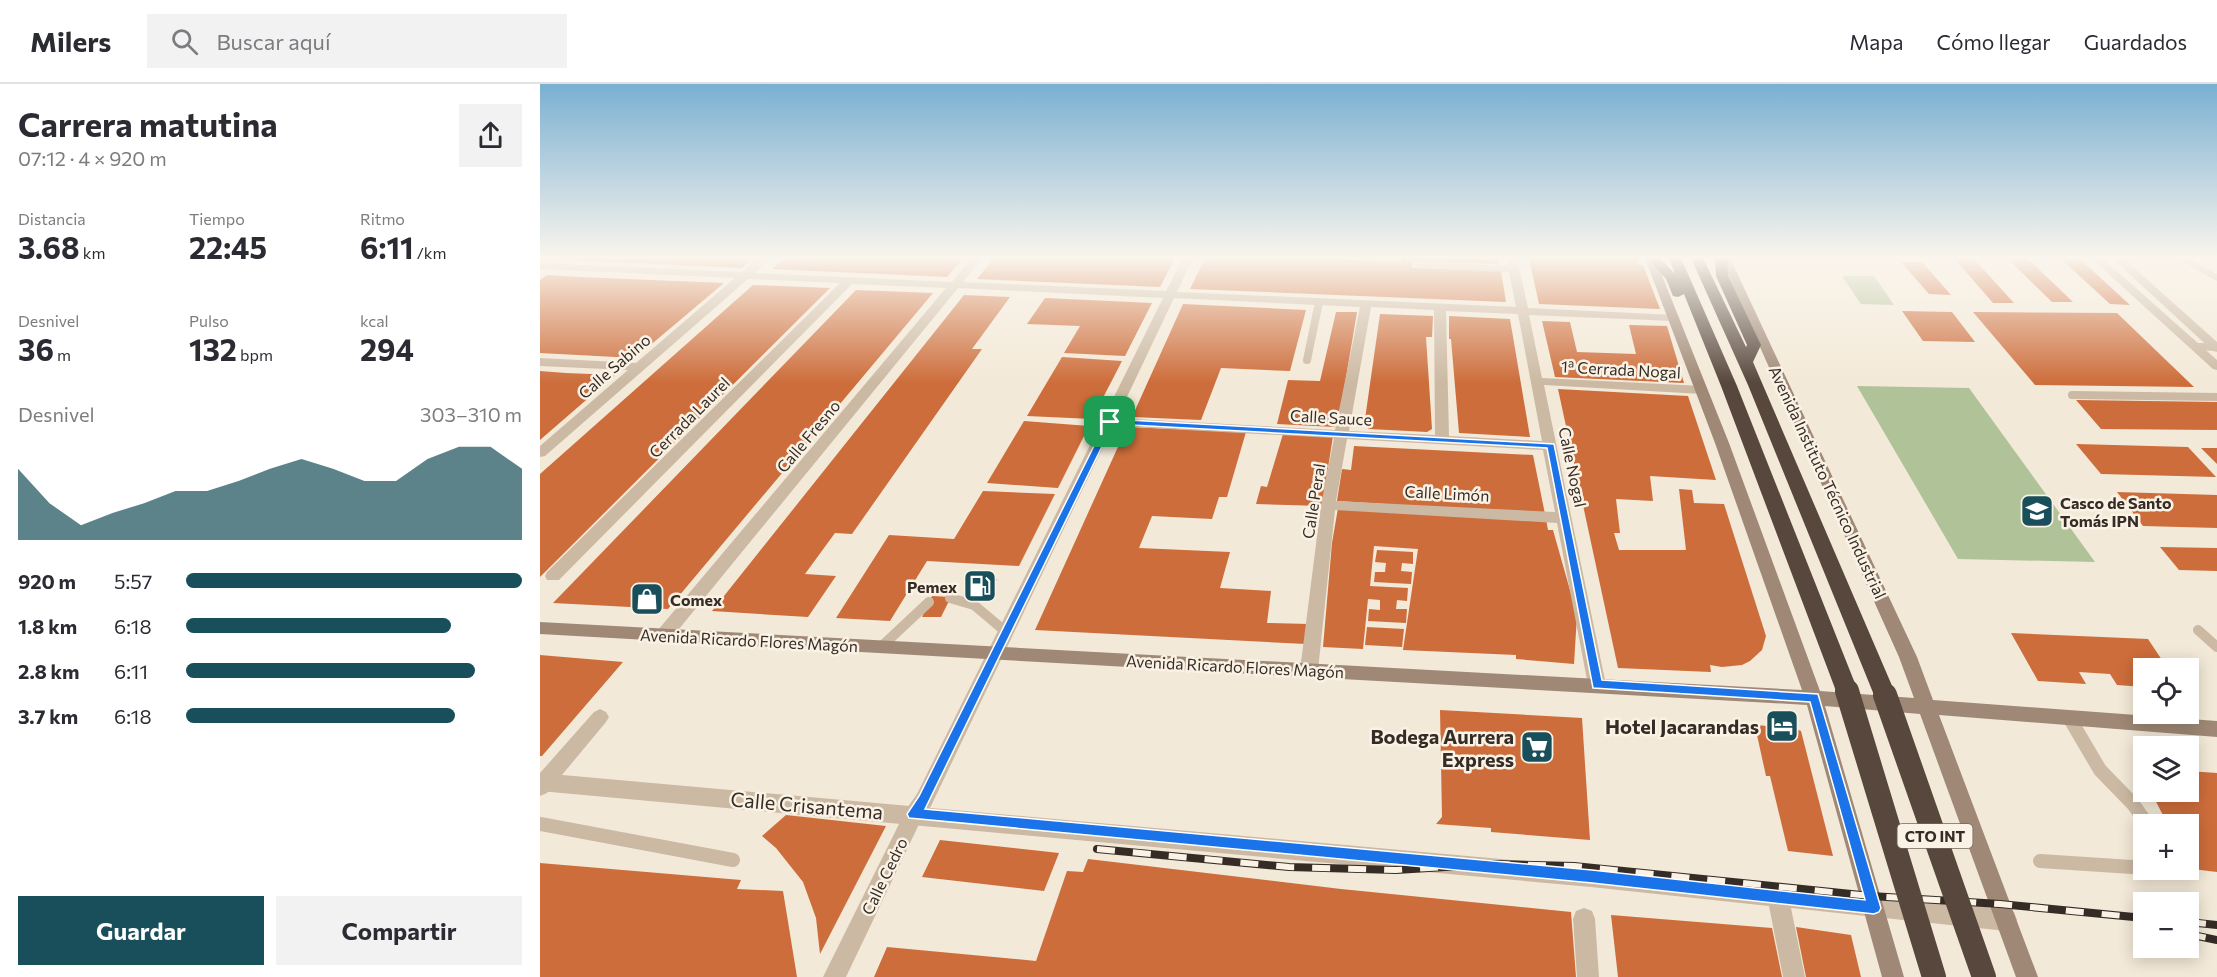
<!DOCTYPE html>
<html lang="es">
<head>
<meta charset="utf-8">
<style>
  body { margin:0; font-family:Commissioner,sans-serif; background:#f2f2f3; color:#2b2b33; height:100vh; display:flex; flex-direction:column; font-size:22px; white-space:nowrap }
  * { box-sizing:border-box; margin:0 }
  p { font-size:20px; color:#7c7c81 }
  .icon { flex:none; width:33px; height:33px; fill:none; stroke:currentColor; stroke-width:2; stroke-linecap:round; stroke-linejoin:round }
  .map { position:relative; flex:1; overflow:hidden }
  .sheet { display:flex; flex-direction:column; background:#fff; width:540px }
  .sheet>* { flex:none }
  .tools { position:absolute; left:1593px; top:574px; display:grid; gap:12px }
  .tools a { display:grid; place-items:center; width:66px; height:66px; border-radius:0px; background:#fff; box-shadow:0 3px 15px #0003; font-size:30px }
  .pin { position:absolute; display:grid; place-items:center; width:51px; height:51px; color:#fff; margin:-26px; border-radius:12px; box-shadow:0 3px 9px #0006 }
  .round { display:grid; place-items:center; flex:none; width:63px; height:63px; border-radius:0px; background:#f2f2f3 }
  .headline { display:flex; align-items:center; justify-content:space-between; height:102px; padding:0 18px }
  h1 { font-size:33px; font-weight:700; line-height:45px }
  .stats { display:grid; grid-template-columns:repeat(3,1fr); gap:9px; height:102px; padding:6px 18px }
  .stats div { display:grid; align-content:center }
  .stats b { font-size:30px; font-weight:700 }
  .stats small { font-size:16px; font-weight:400 }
  .stats p { font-size:16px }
  .chart { height:168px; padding:12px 18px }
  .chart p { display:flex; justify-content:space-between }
  .chart svg { width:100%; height:108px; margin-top:6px; fill:#194f5a; opacity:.7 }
  .action { display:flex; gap:12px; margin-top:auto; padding:12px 18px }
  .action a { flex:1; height:69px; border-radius:0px; background:#194f5a; color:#fff; font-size:24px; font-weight:700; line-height:69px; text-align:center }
  .action a+a { background:#f2f2f3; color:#2b2b33 }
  ul { padding:0 18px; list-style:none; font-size:20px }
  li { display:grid; grid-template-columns:96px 72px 1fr; align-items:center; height:45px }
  li i { height:15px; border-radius:8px; background:#194f5a }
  header { display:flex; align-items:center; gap:36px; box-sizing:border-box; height:84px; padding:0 30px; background:#fff; border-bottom:2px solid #e1e1e2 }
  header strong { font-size:28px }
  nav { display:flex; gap:33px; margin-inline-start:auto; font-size:21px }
  .search { width:420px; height:54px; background:#f2f2f3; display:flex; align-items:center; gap:15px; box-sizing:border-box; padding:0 21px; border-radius:0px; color:#7c7c81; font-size:22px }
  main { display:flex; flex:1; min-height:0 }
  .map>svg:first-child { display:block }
  .green { fill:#b0c297 }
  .building { fill:#cd6d3b }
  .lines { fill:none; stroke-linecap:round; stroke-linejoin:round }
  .service-far2 { stroke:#cbb9a3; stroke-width:8 }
  .service-far1 { stroke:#cbb9a3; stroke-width:10 }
  .service { stroke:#cbb9a3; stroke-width:14 }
  .pedestrian { fill:#cbb9a3; fill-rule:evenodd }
  .minor { fill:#cbb9a3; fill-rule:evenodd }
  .tertiary { fill:#cbb9a3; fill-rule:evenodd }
  .secondary { fill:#9f8875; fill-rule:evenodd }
  .motorway { fill:#57473c; fill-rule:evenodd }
  .rail-casing { stroke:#362c26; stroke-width:8 }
  .rail { stroke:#faf2e5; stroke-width:6; stroke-dasharray:18; stroke-linecap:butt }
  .motorway-bridge { stroke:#57473c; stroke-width:24 }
  .route { fill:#1a73e8; stroke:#fff; stroke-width:1.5; fill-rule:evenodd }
  .labels { text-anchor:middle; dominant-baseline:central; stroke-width:5; stroke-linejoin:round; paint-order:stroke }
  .shield { fill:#faf2e5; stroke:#71675f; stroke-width:1.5 }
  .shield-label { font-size:15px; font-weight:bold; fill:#362c26 }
  .street-label { font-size:16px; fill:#362c26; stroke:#faf2e5 }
  .poi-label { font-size:16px; font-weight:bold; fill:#362c26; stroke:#faf2e5; text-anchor:start }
  .near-poi-label { font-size:20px; font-weight:bold; fill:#362c26; stroke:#faf2e5; text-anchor:end }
  .near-street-label { font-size:20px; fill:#362c26; stroke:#faf2e5 }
</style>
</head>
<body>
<header>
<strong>Milers</strong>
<div class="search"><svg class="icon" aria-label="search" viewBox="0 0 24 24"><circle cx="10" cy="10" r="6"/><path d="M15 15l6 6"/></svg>Buscar aquí</div>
<nav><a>Mapa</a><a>Cómo llegar</a><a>Guardados</a></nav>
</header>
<main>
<section class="sheet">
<div class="headline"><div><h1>Carrera matutina</h1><p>07:12 · 4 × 920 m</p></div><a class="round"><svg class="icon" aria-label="share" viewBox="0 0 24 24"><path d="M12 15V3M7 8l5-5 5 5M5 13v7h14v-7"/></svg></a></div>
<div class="stats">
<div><p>Distancia</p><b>3.68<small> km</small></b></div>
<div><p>Tiempo</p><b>22:45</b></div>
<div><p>Ritmo</p><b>6:11<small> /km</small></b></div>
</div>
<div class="stats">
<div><p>Desnivel</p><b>36<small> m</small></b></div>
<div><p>Pulso</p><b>132<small> bpm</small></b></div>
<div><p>kcal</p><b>294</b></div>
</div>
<div class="chart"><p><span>Desnivel</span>303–310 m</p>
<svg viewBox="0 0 160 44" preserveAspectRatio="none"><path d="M0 44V15L10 29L20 38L30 33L40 29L50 24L60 24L70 20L80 15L90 11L100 15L110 20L120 20L130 11L140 6L150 6L160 15V44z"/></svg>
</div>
<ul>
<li><b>920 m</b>5:57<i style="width:100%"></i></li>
<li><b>1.8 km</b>6:18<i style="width:79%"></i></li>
<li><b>2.8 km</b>6:11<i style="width:86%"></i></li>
<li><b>3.7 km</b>6:18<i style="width:80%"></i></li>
</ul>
<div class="action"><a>Guardar</a><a>Compartir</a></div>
</section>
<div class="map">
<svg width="1677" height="893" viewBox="0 0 1677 893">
  <rect width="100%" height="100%" fill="#f3e9d8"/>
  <!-- green -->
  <path class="green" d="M1302,192H1334L1354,221L1321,220Z
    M1317,302L1429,304L1555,478L1418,475Z"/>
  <!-- building -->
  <path class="building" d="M30,174H213L202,184L30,176Z
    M244,174H423L407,193L232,185Z
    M454,174H635L620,203L437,195Z
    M665,174H769L861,178L862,174H958L959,180L873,177L872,184L961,187L966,218L650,205Z
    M989,174H1097L1098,180L1103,181L1120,225L999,220Z
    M1414,174H1433L1474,219H1453Z
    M1467,174H1487L1533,218H1512Z
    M1520,174H1539L1590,221L1570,220Z
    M1361,178H1382L1411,211L1389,210Z
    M7,191L41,193L184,199L95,274L0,269V196Z
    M213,201L290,204L0,493V390Z
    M316,206L393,209L128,525L13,519Z
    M424,211L470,213L432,265H442L312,450L295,449L265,490L296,492L268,533L172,527Z
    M505,214L592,218L612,219L585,272L524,269L540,242L487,240Z
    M643,220L766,226L750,287L681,284L661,336L592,333Z
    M1362,227L1412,228L1435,258L1383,257Z
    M796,228H817L798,341L794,343L737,340L748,296L780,297Z
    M1433,228L1577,229L1654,303L1495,301Z
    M840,230L893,232L892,253H886L892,345L887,348L829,345L824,342Z
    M909,232L970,235L990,353L919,349L911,255H909Z
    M1002,237L1030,238L1037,268L1096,270L1089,241L1127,242L1144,299L1015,293Z
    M522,273L582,277L552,335L487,332Z
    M0,287L26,289L75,291L0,356Z
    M1018,305L1148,312L1176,396L1110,392L1113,417L1076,415L1080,449H1074L1079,466H1146L1139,405L1152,406L1154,419L1184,420L1226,552L1222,566L1210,577L1202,581L1182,583L1170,581L1171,588L1078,584Z
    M1536,316L1677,318V346L1561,345Z
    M484,337L549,342L518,404L447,399Z
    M587,343L706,348L687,413H679L672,435L612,432L599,464L690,468L680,504L731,507L727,539L769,540L766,560L495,546Z
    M743,350L793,352L782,422L716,420L721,402L727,403Z
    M1536,360L1648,363L1676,393L1561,390Z
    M814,362L993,371L1005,430L797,417L802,385L811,386Z
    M1661,364H1677V380Z
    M443,407L515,410L479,482L387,477L350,537L296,534L349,451L414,455Z
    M1577,408L1677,411V444L1603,442Z
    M798,424L1006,435L1008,446H1013L1037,531L1034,580L976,575V571L863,566L878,465L834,462L830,502L868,504L867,517L857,516L856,525H867L866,539L828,537L829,525L840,526V516L828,515L823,565L783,563L792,459Z
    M1620,463L1677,464V487L1639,486Z
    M837,466L873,468V480L862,479L861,487L872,488L871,500L834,498L835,488H845L846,479L835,478Z
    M432,494L457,495L449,511L424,510Z
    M392,512L411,513L401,533H382Z
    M827,543L864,545L862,563L825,561Z
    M1471,549L1608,555L1628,585H1604V603L1577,601L1570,590L1539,588L1546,600L1498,597Z
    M0,571L83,578L2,672H0Z
    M900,626L1042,634L1050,756L951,748V744L896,740L902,733Z
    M1217,641L1256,645L1261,647L1293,772L1248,767L1230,692H1226L1215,642Z
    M1648,687L1677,689V788L1652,785L1648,780V741H1628L1611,708H1648Z
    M246,731L346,742L280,870L276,834L263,798L236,764L222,752Z
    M400,756L519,769L504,807L382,793Z
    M548,775L801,805L1031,828L1036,893H334L347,863L496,877L527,787L543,788Z
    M0,779L201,796L197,805L243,807L257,893H0Z
    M1071,831L1232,844L1242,893H1078Z
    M1256,843L1311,851L1321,893H1266Z"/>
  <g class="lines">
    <!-- service-far2 -->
    <path class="service-far2" d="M767,276L779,218
      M1532,311L1677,313"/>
    <!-- service-far1 -->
    <path class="service-far1" d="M410,514L434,521L466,548
      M1658,546L1677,563
      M341,563L389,518"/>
    <!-- service -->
    <path class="service" d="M1530,635L1560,686L1593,720L1608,741
      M0,740L193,776
      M1500,777L1592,783L1604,780"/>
    <!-- pedestrian -->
    <path class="pedestrian" d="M0,689L1051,783L1466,825L1474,828L1477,836L1474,844L1466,847L1251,824L1265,893H1243L1229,822L1051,803L0,707Z"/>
    <!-- minor -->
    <path class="minor" d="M219,174H230L215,189L412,198L431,174H442L423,198L626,207L643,174H653L637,208L976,223L969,188L880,184L875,181L880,178L968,182L967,174H977L988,224L1134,231L1140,234L1134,237L989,231L1002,294L1162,302L1168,306L1162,310L1004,301L1066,601L1063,606L1057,608L1051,606L1048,601L1017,439L795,426L778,586L775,591L769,593L763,591L760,586L781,421L794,354L573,342L391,722L381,736L306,893H283L367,724L377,710L623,214L418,204L130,556L124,557L118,556L116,551L118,546L406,204L312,200L19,496H7L5,492L7,488L300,199L208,195L5,372L0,373V362L88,286L0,282V274L96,279L195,194L0,185V179L202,188ZM634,214L820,223L795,346L577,334ZM831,223L894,226L895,351L809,347ZM906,227L978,230L1002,357L909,352ZM807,355L1003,366L1015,428L796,417Z
      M1635,174H1648L1677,190V197Z
      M1656,259H1677V267L1652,266V260Z
      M60,625L66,628L69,633L66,638L7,709L0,712V689L54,628Z
      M1044,824L1052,827L1055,835L1059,893H1037L1033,835L1036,827Z"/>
    <!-- tertiary -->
    <path class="tertiary" d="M1551,174H1562L1677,276V286L1673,285Z
      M1572,174H1583L1677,258V268L1673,267Z"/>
    <!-- secondary -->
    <path class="secondary" d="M1105,174H1115L1189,359L1280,607L1374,614L1359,573L1180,174H1190L1377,573L1393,616L1677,637V653L1399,631L1498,893H1476L1380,630L1285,622L1364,893H1342L1267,621L0,550V538L1262,606L1175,359Z"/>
    <!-- motorway -->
    <path class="motorway" d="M1107,174H1120L1135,190L1129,174H1141L1197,302L1318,607L1315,613L1307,616L1299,613L1296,607L1181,302L1144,210L1138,213L1133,212L1126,195Z
      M1151,174H1163L1206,263L1207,261L1176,192L1175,174H1187L1188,192L1221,261L1213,278L1356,611L1353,617L1345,620L1337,617L1334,611L1208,301Z"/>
    <!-- rail casing -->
    <g class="rail-casing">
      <path id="rail" d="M557,765L749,783L856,786L955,780L1034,782L1331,812L1460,820L1604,834
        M1648,838L1677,841
        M1648,850L1677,856"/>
    </g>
    <!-- rail -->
    <use href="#rail" class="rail"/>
    <!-- motorway-bridge -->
    <path class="motorway-bridge" d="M1307,607L1394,893
      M1345,611L1444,893"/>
  </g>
  <!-- sky -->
  <linearGradient id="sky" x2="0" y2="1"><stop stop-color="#7ab0d2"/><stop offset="0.58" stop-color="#faf5ed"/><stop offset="1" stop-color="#faf5ed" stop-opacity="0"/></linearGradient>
  <rect width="1677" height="299" fill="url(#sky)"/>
  <!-- route -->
  <path class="route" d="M570,335L1014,360L1062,596L1278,610L1341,824L1339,828L1334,830L1052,799L369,734L367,730L379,712L566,338ZM573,340L1007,364L1053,604L1270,618L1325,816L1052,786L385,725Z"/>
  <!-- icons -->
  <defs>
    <g id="university-square" transform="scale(1.725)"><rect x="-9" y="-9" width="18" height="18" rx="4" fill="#194f5a" stroke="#faf2e5"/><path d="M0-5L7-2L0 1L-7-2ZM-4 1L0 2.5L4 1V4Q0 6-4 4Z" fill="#fff"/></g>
    <g id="fuel-square" transform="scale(1.725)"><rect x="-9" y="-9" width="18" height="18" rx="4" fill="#194f5a" stroke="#faf2e5"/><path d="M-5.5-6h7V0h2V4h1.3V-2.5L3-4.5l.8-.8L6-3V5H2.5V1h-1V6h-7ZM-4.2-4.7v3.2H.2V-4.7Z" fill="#fff"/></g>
    <g id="shop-square" transform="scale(1.725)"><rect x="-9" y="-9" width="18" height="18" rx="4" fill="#194f5a" stroke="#faf2e5"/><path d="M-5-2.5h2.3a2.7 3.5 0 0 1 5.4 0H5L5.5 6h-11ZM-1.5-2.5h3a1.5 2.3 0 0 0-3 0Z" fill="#fff"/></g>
    <g id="hotel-square" transform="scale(1.725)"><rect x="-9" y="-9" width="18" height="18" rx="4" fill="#194f5a" stroke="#faf2e5"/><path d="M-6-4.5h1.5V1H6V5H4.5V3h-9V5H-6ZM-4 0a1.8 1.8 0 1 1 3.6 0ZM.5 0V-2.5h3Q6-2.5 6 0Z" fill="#fff"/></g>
    <g id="supermarket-square" transform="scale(1.725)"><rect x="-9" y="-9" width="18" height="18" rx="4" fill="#194f5a" stroke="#faf2e5"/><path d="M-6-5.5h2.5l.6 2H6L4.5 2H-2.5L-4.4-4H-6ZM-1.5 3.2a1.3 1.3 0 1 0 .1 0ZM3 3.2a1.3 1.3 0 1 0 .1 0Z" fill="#fff"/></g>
  </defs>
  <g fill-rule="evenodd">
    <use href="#university-square" x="1497" y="427"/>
    <use href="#fuel-square" x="440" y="502"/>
    <use href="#shop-square" x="107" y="515"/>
    <use href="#hotel-square" x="1242" y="642"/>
    <use href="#supermarket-square" x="997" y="663"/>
  </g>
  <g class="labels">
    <!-- shield labels -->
    <rect class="shield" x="1357.5" y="740" width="75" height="24" rx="4.5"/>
    <g class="shield-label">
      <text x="1395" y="752">CTO INT</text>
    </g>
    <!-- street labels -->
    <g class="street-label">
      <text transform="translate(74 282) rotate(-41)">Calle Sabino</text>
      <text transform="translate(1081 285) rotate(3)">1ª Cerrada Nogal</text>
      <text transform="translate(149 333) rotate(-45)">Cerrada Laurel</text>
      <text transform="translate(791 333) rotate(3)">Calle Sauce</text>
      <text transform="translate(268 352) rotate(-50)">Calle Fresno</text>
      <text transform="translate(1033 383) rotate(78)">Calle Nogal</text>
      <text transform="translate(1288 398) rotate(65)">Avenida Instituto Técnico Industrial</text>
      <text transform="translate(907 409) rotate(3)">Calle Limón</text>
      <text transform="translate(773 417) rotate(-81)">Calle Peral</text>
      <text transform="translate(209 556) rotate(3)">Avenida Ricardo Flores Magón</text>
      <text transform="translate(695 582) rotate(3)">Avenida Ricardo Flores Magón</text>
      <text transform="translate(344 792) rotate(-64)">Calle Cedro</text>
    </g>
    <!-- poi labels -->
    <g class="poi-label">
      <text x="1520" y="418">Casco de Santo<tspan x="1520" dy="18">Tomás IPN</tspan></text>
      <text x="417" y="502" text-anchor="end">Pemex</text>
      <text x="130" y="515">Comex</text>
    </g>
    <!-- near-poi labels -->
    <g class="near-poi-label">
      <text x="1219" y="642">Hotel Jacarandas</text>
      <text x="974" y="652">Bodega Aurrera<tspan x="974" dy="23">Express</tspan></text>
    </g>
    <!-- near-street labels -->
    <g class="near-street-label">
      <text transform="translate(267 721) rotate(5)">Calle Crisantema</text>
    </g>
  </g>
</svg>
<div class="tools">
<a><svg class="icon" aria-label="locate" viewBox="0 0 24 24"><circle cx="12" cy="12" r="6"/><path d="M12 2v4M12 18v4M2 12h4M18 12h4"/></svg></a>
<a><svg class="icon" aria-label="layers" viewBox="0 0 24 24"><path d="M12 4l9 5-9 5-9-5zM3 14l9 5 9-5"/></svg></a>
<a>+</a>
<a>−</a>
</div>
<div class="pin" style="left:570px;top:338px;background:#1e9e55"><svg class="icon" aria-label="arrive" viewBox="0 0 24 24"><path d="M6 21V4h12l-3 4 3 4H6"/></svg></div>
</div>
</main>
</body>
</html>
